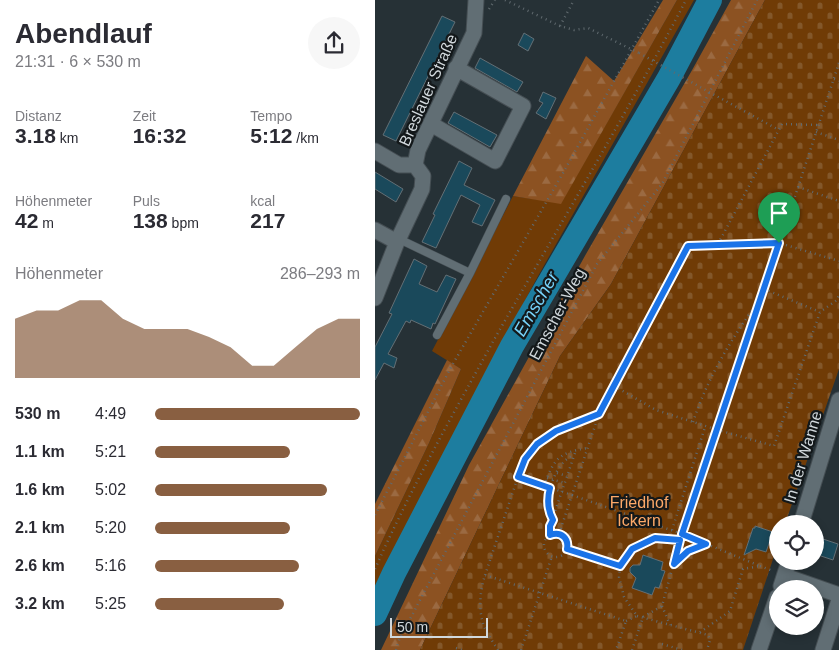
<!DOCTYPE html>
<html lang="de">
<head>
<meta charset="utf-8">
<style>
  body { margin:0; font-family:Arial,sans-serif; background:#f7f7f7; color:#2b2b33; height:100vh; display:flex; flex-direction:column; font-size:19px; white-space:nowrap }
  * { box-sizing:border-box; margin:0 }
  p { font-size:16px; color:#7c7c81 }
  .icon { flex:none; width:28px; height:28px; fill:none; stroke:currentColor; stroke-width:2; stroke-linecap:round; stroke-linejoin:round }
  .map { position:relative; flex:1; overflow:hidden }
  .details { display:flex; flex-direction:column; background:#fff; width:375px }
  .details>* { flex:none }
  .controls { position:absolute; left:394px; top:515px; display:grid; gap:10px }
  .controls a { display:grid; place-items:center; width:55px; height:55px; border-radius:50%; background:#fff; box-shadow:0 2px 8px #0003; font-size:25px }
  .scale { position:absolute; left:15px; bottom:12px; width:98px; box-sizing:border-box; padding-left:5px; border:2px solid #d1d8dc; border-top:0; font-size:14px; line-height:18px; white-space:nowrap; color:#d1d8dc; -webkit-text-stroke:4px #13181a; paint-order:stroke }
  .pin { position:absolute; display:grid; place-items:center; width:42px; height:42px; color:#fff; margin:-51px -21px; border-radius:50% 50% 50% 0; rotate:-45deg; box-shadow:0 0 5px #0007 }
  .pin .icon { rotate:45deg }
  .round { display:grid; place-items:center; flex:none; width:52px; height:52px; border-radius:26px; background:#f7f7f7 }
  .headline { display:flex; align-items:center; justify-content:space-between; height:85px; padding:0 15px }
  h1 { font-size:28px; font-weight:700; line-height:38px }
  .stats { display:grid; grid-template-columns:repeat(3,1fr); gap:8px; height:85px; padding:5px 15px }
  .stats div { display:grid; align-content:center }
  .stats b { font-size:21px; font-weight:700 }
  .stats small { font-size:14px; font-weight:400 }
  .stats p { font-size:14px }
  .chart { height:140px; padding:10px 15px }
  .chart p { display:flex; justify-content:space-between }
  .chart svg { width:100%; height:90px; margin-top:5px; fill:#895f41; opacity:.7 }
  ul { padding:0 15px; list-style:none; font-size:16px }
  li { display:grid; grid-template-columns:80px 60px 1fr; align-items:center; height:38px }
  li i { height:12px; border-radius:6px; background:#895f41 }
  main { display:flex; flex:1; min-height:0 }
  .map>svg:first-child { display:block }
  .green { fill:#703b06 }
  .forest { fill:url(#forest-firs) }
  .cemetery { fill:url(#cemetery-stones) }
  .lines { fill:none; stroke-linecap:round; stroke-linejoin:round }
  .river { stroke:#1d7d9f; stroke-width:24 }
  .building { fill:#1a495b; stroke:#636f75 }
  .service-casing { stroke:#454e53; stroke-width:9 }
  .minor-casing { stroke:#454e53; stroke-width:17 }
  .path { stroke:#606a6f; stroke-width:2.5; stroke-dasharray:1 4; stroke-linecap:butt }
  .service { stroke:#616e74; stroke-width:8 }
  .minor { stroke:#616e74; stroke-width:15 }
  .path-bridge { stroke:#606a6f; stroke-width:2.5; stroke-dasharray:1 4; stroke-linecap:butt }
  .route-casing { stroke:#fff; stroke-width:10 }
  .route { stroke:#1a73e8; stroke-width:6 }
  .labels { text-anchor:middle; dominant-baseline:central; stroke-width:4.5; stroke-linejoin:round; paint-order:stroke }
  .street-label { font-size:16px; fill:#d1d8dc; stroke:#13181a }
  .park-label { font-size:16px; fill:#fea968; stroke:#13181a }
  .water-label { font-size:18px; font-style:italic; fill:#76d1f8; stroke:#13181a }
</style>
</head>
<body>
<main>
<section class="details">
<div class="headline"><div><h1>Abendlauf</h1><p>21:31 · 6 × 530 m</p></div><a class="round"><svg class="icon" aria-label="share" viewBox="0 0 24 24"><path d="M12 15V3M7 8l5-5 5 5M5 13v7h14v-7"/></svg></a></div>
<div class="stats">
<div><p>Distanz</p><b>3.18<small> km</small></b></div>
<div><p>Zeit</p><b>16:32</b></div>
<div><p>Tempo</p><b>5:12<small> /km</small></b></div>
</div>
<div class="stats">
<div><p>Höhenmeter</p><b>42<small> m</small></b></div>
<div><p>Puls</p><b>138<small> bpm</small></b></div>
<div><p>kcal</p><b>217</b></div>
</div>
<div class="chart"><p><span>Höhenmeter</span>286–293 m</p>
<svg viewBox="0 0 160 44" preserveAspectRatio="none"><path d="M0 44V15L10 11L20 11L30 6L40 6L50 15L60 20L70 20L80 20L90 24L100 29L110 38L120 38L130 29L140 20L150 15L160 15V44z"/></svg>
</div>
<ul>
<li><b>530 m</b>4:49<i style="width:100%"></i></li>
<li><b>1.1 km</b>5:21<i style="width:66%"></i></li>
<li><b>1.6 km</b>5:02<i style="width:84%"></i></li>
<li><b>2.1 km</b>5:20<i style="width:66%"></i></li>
<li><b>2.6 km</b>5:16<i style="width:70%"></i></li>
<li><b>3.2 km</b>5:25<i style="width:63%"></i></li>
</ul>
</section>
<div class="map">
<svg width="464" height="650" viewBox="0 0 464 650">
  <defs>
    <pattern id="forest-firs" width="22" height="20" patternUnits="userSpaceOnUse" patternTransform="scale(1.25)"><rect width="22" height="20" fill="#8c5222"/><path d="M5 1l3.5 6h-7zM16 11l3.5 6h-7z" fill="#9b6a42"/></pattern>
    <pattern id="cemetery-stones" width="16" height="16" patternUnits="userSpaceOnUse" patternTransform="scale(1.25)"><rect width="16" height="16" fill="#703b06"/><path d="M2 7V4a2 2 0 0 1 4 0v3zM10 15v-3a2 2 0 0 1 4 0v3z" fill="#83572a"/></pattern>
  </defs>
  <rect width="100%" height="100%" fill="#263136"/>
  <!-- green -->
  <path class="green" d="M302,0H319L162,278L76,439L0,597V556L54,443L86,369L57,351L138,196L186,203Z"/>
  <!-- forest -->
  <path class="forest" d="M288,0H302L186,204L138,196L211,56L239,81Z
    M356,0H390L236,284L185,356L45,650H6L94,465L211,254L316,72Z
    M72,360L86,369L54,443L0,556V504Z"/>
  <!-- cemetery -->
  <path class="cemetery" d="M390,0H464V369L410,524H402V547L368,650H45L185,356L236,284Z"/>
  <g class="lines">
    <!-- river -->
    <path class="river" d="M0,614L19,573L137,346L294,78L335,0"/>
  </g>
  <!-- building -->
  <path class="building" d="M67,16L80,22L21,141L8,135Z
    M149,33L159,39L153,51L143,45Z
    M105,58L148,82L142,92L100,68Z
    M168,92L181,98L171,119L161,113L168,103L164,101Z
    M79,112L122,135L115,147L73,123Z
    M84,161L97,168L89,185L120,200L107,226L97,222L105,205L86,195L61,248L47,242L60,215L58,214Z
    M0,172L28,189L21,202L0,189Z
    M39,259L52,266L44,284L62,292L71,275L81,279L60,324L58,323L56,329L36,320L35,323L31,321L13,354L22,358L19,368L9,363L0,380V347L17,314L14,313Z
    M380,526L398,532L391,552L381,549L369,555L378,528H380Z
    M442,537L463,544L458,560L440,554Z
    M268,555L288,562L286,570L290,571L284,588L280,587L277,595L257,588L261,578L255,572V568L258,565H265Z"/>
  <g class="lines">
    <!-- service casing -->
    <g class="service-casing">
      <path id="service" d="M24,239L95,273L131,199
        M62,335L95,273"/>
    </g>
    <!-- minor casing -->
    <g class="minor-casing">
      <path id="minor" d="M56,124L120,161L148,106L81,68
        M0,151L24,165H40
        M0,230L22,242
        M0,298L22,242L47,189L48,176L40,165L43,150L99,33L101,0
        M426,524L464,400
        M410,576L464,595
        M406,586L414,561
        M384,650L402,597
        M448,650L464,600"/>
    </g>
    <!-- path -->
    <path class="path" d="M130,0L185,26L199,30L213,28L264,53
      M114,9L120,0
      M185,26L199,0
      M464,63L343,430L399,446L445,312L462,300L464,295
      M459,79L464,81
      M334,92L404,130
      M441,132L464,140
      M423,187L464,201
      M343,244L407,124L442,125
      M389,289L445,312
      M239,386L281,410L343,430L307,534L385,566L368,569L355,611L324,633
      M318,422C332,379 356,339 383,302
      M182,473L192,476
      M143,477C145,471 147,464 150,458C166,433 198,424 224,414
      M172,478L190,483
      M169,486C179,458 184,453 212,448
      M0,515L75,369L188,173L284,0
      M178,520C168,501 178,463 199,455
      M297,530L330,427
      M169 545a12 12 0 1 1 24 0a12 12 0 1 1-24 0Z
      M175,535V526L201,450
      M192,549L245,566
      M299,563L313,551L330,545
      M385,566L398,571
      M0,569C35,490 78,414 120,338C184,226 251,115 311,0
      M110,575L143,477L197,495L184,534
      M287,606L295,625
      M262,616L333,635L335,640L332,650
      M251,621L262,616L249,597L244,577L245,566L257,549L280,538L305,540L307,534L197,495L224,414L313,246L404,243L464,261
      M287,644L307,650
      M81,648L87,650
      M21,650L24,640L222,264L287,184L382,0
      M123,650C118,642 112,634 109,626C103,610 105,591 110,575L251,621L241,650
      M146,650L177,556
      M257,650L268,617L287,606L305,540"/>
    <!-- service -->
    <use href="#service" class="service"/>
    <!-- minor -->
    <use href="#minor" class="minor"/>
    <!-- path-bridge -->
    <path class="path-bridge" d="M264,53L334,92"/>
  </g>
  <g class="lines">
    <!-- route casing -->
    <g class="route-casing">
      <path id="route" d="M404,243L307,534L331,544L313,551L299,564L305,540L280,538L257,549L245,566L192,549C194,538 186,531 175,535V526L178,520C172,509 172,499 175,488L143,477L150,459L162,444L181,431L224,414L313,246Z"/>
    </g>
    <!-- route -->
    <use href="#route" class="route"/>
  </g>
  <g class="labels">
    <!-- street labels -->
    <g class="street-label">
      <text transform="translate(53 90) rotate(-66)">Breslauer Straße</text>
      <text transform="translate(182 314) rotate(-62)">Emscher-Weg</text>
      <text transform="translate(428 457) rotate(-73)">In der Wanne</text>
    </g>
    <!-- park labels -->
    <g class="park-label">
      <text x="264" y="502">Friedhof<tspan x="264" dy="18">Ickern</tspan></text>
    </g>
    <!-- water labels -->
    <g class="water-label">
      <text transform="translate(161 304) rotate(-60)">Emscher</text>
    </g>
  </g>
</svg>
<div class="controls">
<a><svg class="icon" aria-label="locate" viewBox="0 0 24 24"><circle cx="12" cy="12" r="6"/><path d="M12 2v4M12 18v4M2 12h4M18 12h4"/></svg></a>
<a><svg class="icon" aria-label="layers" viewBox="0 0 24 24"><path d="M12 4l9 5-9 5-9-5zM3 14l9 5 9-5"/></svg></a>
</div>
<div class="scale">50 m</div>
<div class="pin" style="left:404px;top:243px;background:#1e9e55"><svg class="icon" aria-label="arrive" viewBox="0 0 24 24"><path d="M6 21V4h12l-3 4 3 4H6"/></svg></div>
</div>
</main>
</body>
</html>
